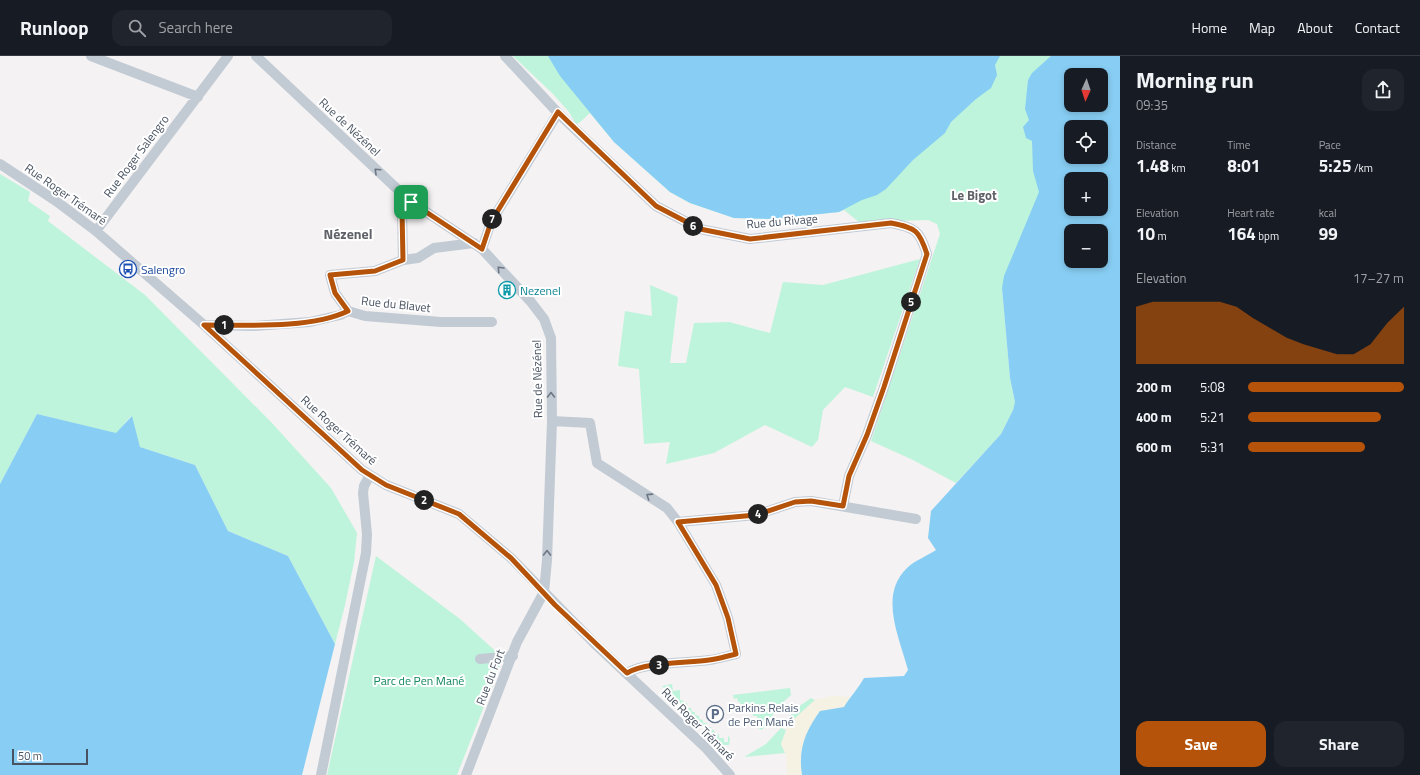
<!DOCTYPE html>
<html lang="en">
<head>
<meta charset="utf-8">
<style>
  body { margin:0; font-family:"Titillium Web",sans-serif; background:#20242c; color:#f1f3f6; height:100vh; display:flex; flex-direction:column; font-size:15px; white-space:nowrap }
  * { box-sizing:border-box; margin:0 }
  p { font-size:13px; color:#9ea1a6 }
  .icon { flex:none; width:22px; height:22px; fill:none; stroke:currentColor; stroke-width:2; stroke-linecap:round; stroke-linejoin:round }
  .map { position:relative; flex:1; overflow:hidden }
  .details { display:flex; flex-direction:column; background:#171b24; width:300px }
  .details>* { flex:none }
  .needle { width:26px; rotate:183deg }
  .controls { position:absolute; left:1064px; top:12px; display:grid; gap:8px }
  .controls a { display:grid; place-items:center; width:44px; height:44px; border-radius:8px; background:#171b24; box-shadow:0 2px 6px #0003; font-size:20px }
  .scale { position:absolute; left:12px; bottom:10px; width:76px; box-sizing:border-box; padding-left:4px; border:2px solid #485261; border-top:0; font-size:11px; line-height:14px; white-space:nowrap; color:#485261; -webkit-text-stroke:3px #fff; paint-order:stroke }
  .pin { position:absolute; display:grid; place-items:center; width:34px; height:34px; color:#fff; margin:-17px; border-radius:8px; box-shadow:0 2px 6px #0006 }
  .km { position:absolute; width:20px; height:20px; margin:-10px; border-radius:50%; background:#222; color:#fff; font-size:11px; line-height:20px; text-align:center }
  .round { display:grid; place-items:center; flex:none; width:42px; height:42px; border-radius:12px; background:#20242c }
  .summary { display:flex; align-items:center; justify-content:space-between; height:68px; padding:0 16px }
  h1 { font-size:22px; font-weight:700; line-height:30px }
  .figures { display:grid; grid-template-columns:repeat(3,1fr); gap:6px; height:68px; padding:4px 16px }
  .figures div { display:grid; align-content:center }
  .figures b { font-size:17px; font-weight:700 }
  .figures small { font-size:11px; font-weight:400 }
  .figures p { font-size:11px }
  .chart { height:112px; padding:8px 16px }
  .chart p { display:flex; justify-content:space-between }
  .chart svg { width:100%; height:72px; margin-top:4px; fill:#b45309; opacity:.7 }
  .action { display:flex; gap:8px; margin-top:auto; padding:8px 16px }
  .action a { flex:1; height:46px; border-radius:12px; background:#b45309; color:#fff; font-size:16px; font-weight:700; line-height:46px; text-align:center }
  .action a+a { background:#20242c; color:#f1f3f6 }
  ul { padding:0 16px; list-style:none; font-size:13px }
  li { display:grid; grid-template-columns:64px 48px 1fr; align-items:center; height:30px }
  li i { height:10px; border-radius:5px; background:#b45309 }
  header { display:flex; align-items:center; gap:24px; box-sizing:border-box; height:56px; padding:0 20px; background:#171b24; border-bottom:1px solid #363941 }
  header strong { font-size:19px }
  nav { display:flex; gap:22px; margin-inline-start:auto; font-size:14px }
  .search { width:280px; height:36px; background:#20242c; display:flex; align-items:center; gap:10px; box-sizing:border-box; padding:0 14px; border-radius:12px; color:#9ea1a6; font-size:15px }
  main { display:flex; flex:1; min-height:0 }
  .map>svg:first-child { display:block }
  .green { fill:#bef4db; fill-rule:evenodd }
  .sand { fill:#f6f2e3 }
  .water { fill:#88cef4; fill-rule:evenodd }
  .lines { fill:none; stroke-linecap:round; stroke-linejoin:round }
  .minor { stroke:#c2cad4; stroke-width:10 }
  .oneway { stroke:#6d7684 }
  .route-casing { stroke:#fff; stroke-width:8 }
  .route { stroke:#b45309; stroke-width:5 }
  .labels { text-anchor:middle; dominant-baseline:central; stroke-width:4; stroke-linejoin:round; paint-order:stroke }
  .street-label { font-size:12px; fill:#485261; stroke:#fff }
  .transit-label { font-size:12px; fill:#164399; stroke:#fff; text-anchor:start }
  .culture-label { font-size:12px; fill:#0d838f; stroke:#fff; text-anchor:start }
  .park-label { font-size:12px; fill:#10865b; stroke:#fff }
  .service-label { font-size:12px; fill:#4e5e75; stroke:#fff; text-anchor:start }
  .neighbourhood-label { font-size:13px; font-weight:bold; fill:#5e6168; stroke:#fff }
  .quarter-label { font-size:14px; font-weight:bold; fill:#5e6168; stroke:#fff }
</style>
</head>
<body>
<header>
<strong>Runloop</strong>
<div class="search"><svg class="icon" aria-label="search" viewBox="0 0 24 24"><circle cx="10" cy="10" r="6"/><path d="M15 15l6 6"/></svg>Search here</div>
<nav><a>Home</a><a>Map</a><a>About</a><a>Contact</a></nav>
</header>
<main>
<div class="map">
<svg width="1120" height="719" viewBox="0 0 1120 719">
  <rect width="100%" height="100%" fill="#f4f2f2"/>
  <!-- green -->
  <path class="green" d="M513,0H1120V194L1094,220L1002,232L1010,322L1015,346L1013,354L1001,378L956,427L913,404L871,385L940,178L937,168L928,164L859,166L844,154L839,156L772,163L734,162L690,147L670,136L614,86L590,57L579,67L576,68L569,56L553,38ZM1071,19H1101V49H1071ZM1071,71H1101V101H1071ZM1071,123H1101V153H1071ZM1071,175H1101V205H1071Z
    M0,118L30,136L28,145L50,160L48,165L145,239L271,366L331,432L357,477L354,506L345,549L335,588L288,500L228,475L195,409L140,391L131,360L116,378L37,358L0,428Z
    M920,203L873,341L845,331L823,354L818,384L812,391L765,369L714,397L666,408L670,386L644,388L639,313L618,310L625,255L652,260L650,229L678,241L670,307H686L694,267L729,266L770,277L783,226L823,229Z
    M376,500L460,563L503,602L457,719H327Z
    M672,628L673,635L680,634V644L684,645V647H687L688,652H691L692,656H695V659L699,660V663L703,664V667H707V671H711V674H714L715,678H719V682H724V686H728V679L730,683L729,689H723L662,630Z
    M790,632L791,639L780,649L762,674L758,672L757,660H753V657H750L749,653H745L744,650H741L740,646H738L737,642L734,643L733,639Z
    M811,642L815,644L791,666L788,664L794,654Z
    M781,672L786,674L781,688L785,697L744,701L766,688Z"/>
  <!-- sand -->
  <path class="sand" d="M832,640L850,641L838,662L817,719H787L786,699L781,688L789,668L804,654L815,644Z"/>
  <!-- water -->
  <path class="water" d="M548,0H1000L995,9L997,19L991,32L976,43L951,66L945,77L913,104L886,133L877,139L862,144L839,156L772,163L734,162L690,147L670,136L614,86L560,20Z
    M1051,0H1120V719H802C798,693 805,676 820,655L844,651C850,641 858,633 864,622L904,620L908,614C900,582 878,540 907,512C914,505 927,500 936,494L928,482L931,455L1001,378L1013,354L1015,346L1010,322L1002,232L1004,220L1039,136L1033,115L1032,85L1026,82L1023,71L1029,64L1025,53L1028,24L1032,17ZM1071,19H1101V49H1071ZM1071,71H1101V101H1071ZM1071,123H1101V153H1071ZM1071,175H1101V205H1071Z
    M37,358L116,377L132,360L140,391L195,409L228,475L288,500L335,588L302,719H0V428Z"/>
  <g class="lines">
    <!-- minor -->
    <path class="minor" d="M91,0L198,41
      M256,0L411,146L482,193L531,246L544,263L551,282L552,365L547,504L544,536L517,586L466,719
      M505,0L558,57L656,150L700,173L750,183L891,167C916,172 919,174 927,198L884,331L867,379L849,420L843,450
      M0,108L56,145L96,175L204,269L362,414L386,429L459,458L511,502L594,587L705,691L730,719
      M96,175L228,0
      M482,193L491,166L558,57
      M403,204L402,155L411,146
      M348,255L335,237L330,219L375,215L403,204L418,202L434,192L474,187
      M204,269L254,270L310,266L340,259L348,255L365,260L441,266H492
      M552,365L590,367L597,407L667,452L678,466L716,529L728,562L736,598C727,600 718,603 709,604C686,607 645,606 627,617
      M678,466L756,459L795,446L811,445L916,463
      M480,603L513,600
      M321,719L366,497L367,478L363,437L364,430L370,419"/>
  </g>
  <!-- one-way arrows -->
  <defs><path id="oneway-chevron" d="M-2-3.5L2.5 0L-2 3.5" fill="none" stroke-width="1.6" stroke-linecap="round" stroke-linejoin="round"/></defs>
  <g class="oneway">
    <use href="#oneway-chevron" transform="translate(377 115) rotate(-137)"/>
    <use href="#oneway-chevron" transform="translate(500 213) rotate(-133)"/>
    <use href="#oneway-chevron" transform="translate(551 339) rotate(-90)"/>
    <use href="#oneway-chevron" transform="translate(649 440) rotate(-147)"/>
    <use href="#oneway-chevron" transform="translate(547 497) rotate(-89)"/>
  </g>
  <g class="lines">
    <!-- route casing -->
    <g class="route-casing">
      <path id="route" d="M558,56L656,150L700,173L750,183L891,167C916,172 919,174 927,198L884,331L867,379L849,420L843,450L811,445L795,446L756,459L678,466L716,529L728,562L736,598C727,600 718,603 709,604C686,607 645,606 627,617L555,549L511,502L459,458L386,429L362,414L204,269C245,269 311,273 348,255L335,237L330,219L375,215L403,204L402,155L411,146L482,193L491,166Z"/>
    </g>
    <!-- route -->
    <use href="#route" class="route"/>
  </g>
  <!-- icons -->
  <defs>
    <g id="bus-ring" transform="scale(0.9)"><circle r="9.5" fill="#fff" stroke="#1a4fb4" stroke-width="1.5"/><path d="M-5-6H5V4H4V6H2V4H-2V6H-4V4H-5ZM-3.5-4V0h7V-4ZM-3.5 1.2v1.5H-2V1.2ZM2 1.2v1.5H3.5V1.2Z" fill="#1a4fb4"/></g>
    <g id="building-ring" transform="scale(0.9)"><circle r="9.5" fill="#fff" stroke="#0f9aa8" stroke-width="1.5"/><path d="M-4-6H4V6H1V3H-1V6H-4ZM-2.5-4.3h1.7v1.8h-1.7ZM.8-4.3h1.7v1.8H.8ZM-2.5-1h1.7V.8h-1.7ZM.8-1h1.7V.8H.8Z" fill="#0f9aa8"/></g>
    <g id="parking-ring" transform="scale(0.9)"><circle r="9.5" fill="#fff" stroke="#5c6f8a" stroke-width="1.5"/><path d="M-3.5-5.5H1a3.5 3.5 0 0 1 0 7H-1V5.5H-3.5ZM-1-3.4V-.6H.8a1.4 1.4 0 0 0 0-2.8Z" fill="#5c6f8a"/></g>
  </defs>
  <g fill-rule="evenodd">
    <use href="#bus-ring" x="128" y="213"/>
    <use href="#building-ring" x="507" y="234"/>
    <use href="#parking-ring" x="715" y="658"/>
  </g>
  <g class="labels">
    <!-- street labels -->
    <g class="street-label">
      <text transform="translate(350 71) rotate(43)">Rue de Nézénel</text>
      <text transform="translate(136 100) rotate(-53)">Rue Roger Salengro</text>
      <text transform="translate(66 138) rotate(35)">Rue Roger Trémaré</text>
      <text transform="translate(782 165) rotate(-5)">Rue du Rivage</text>
      <text transform="translate(396 248) rotate(6)">Rue du Blavet</text>
      <text transform="translate(537 323) rotate(-91)">Rue de Nézénel</text>
      <text transform="translate(339 374) rotate(42)">Rue Roger Trémaré</text>
      <text transform="translate(490 621) rotate(-69)">Rue du Fort</text>
      <text transform="translate(698 668) rotate(45)">Rue Roger Trémaré</text>
    </g>
    <!-- transit labels -->
    <g class="transit-label">
      <text x="141" y="213">Salengro</text>
    </g>
    <!-- culture labels -->
    <g class="culture-label">
      <text x="520" y="234">Nezenel</text>
    </g>
    <!-- park labels -->
    <g class="park-label">
      <text x="419" y="624">Parc de Pen Mané</text>
    </g>
    <!-- service labels -->
    <g class="service-label">
      <text x="728" y="651">Parkins Relais<tspan x="728" dy="14">de Pen Mané</tspan></text>
    </g>
    <!-- neighbourhood labels -->
    <g class="neighbourhood-label">
      <text x="974" y="139">Le Bigot</text>
    </g>
    <!-- quarter labels -->
    <g class="quarter-label">
      <text x="348" y="177">Nézenel</text>
    </g>
  </g>
</svg>
<div class="controls">
<a><svg class="needle" viewBox="-14 -14 28 28"><path d="M0-13l5 13h-10z" fill="#e53935"/><path d="M0 13l5-13h-10z" fill="#9ea1a6"/></svg></a>
<a><svg class="icon" aria-label="locate" viewBox="0 0 24 24"><circle cx="12" cy="12" r="6"/><path d="M12 2v4M12 18v4M2 12h4M18 12h4"/></svg></a>
<a>+</a>
<a>−</a>
</div>
<div class="scale">50 m</div>
<div class="pin" style="left:411px;top:146px;background:#1e9e55"><svg class="icon" aria-label="arrive" viewBox="0 0 24 24"><path d="M6 21V4h12l-3 4 3 4H6"/></svg></div>
<b class="km" style="left:224px;top:269px">1</b>
<b class="km" style="left:424px;top:444px">2</b>
<b class="km" style="left:659px;top:609px">3</b>
<b class="km" style="left:758px;top:458px">4</b>
<b class="km" style="left:911px;top:246px">5</b>
<b class="km" style="left:693px;top:170px">6</b>
<b class="km" style="left:492px;top:163px">7</b>
</div>
<section class="details">
<div class="summary"><div><h1>Morning run</h1><p>09:35</p></div><a class="round"><svg class="icon" aria-label="share" viewBox="0 0 24 24"><path d="M12 15V3M7 8l5-5 5 5M5 13v7h14v-7"/></svg></a></div>
<div class="figures">
<div><p>Distance</p><b>1.48<small> km</small></b></div>
<div><p>Time</p><b>8:01</b></div>
<div><p>Pace</p><b>5:25<small> /km</small></b></div>
</div>
<div class="figures">
<div><p>Elevation</p><b>10<small> m</small></b></div>
<div><p>Heart rate</p><b>164<small> bpm</small></b></div>
<div><p>kcal</p><b>99</b></div>
</div>
<div class="chart"><p><span>Elevation</span>17–27 m</p>
<svg viewBox="0 0 160 44" preserveAspectRatio="none"><path d="M0 44V9L10 6L20 6L30 6L40 6L50 6L60 9L70 16L80 22L90 28L100 32L110 35L120 38L130 38L140 32L150 19L160 9V44z"/></svg>
</div>
<ul>
<li><b>200 m</b>5:08<i style="width:100%"></i></li>
<li><b>400 m</b>5:21<i style="width:85%"></i></li>
<li><b>600 m</b>5:31<i style="width:75%"></i></li>
</ul>
<div class="action"><a>Save</a><a>Share</a></div>
</section>
</main>
</body>
</html>
